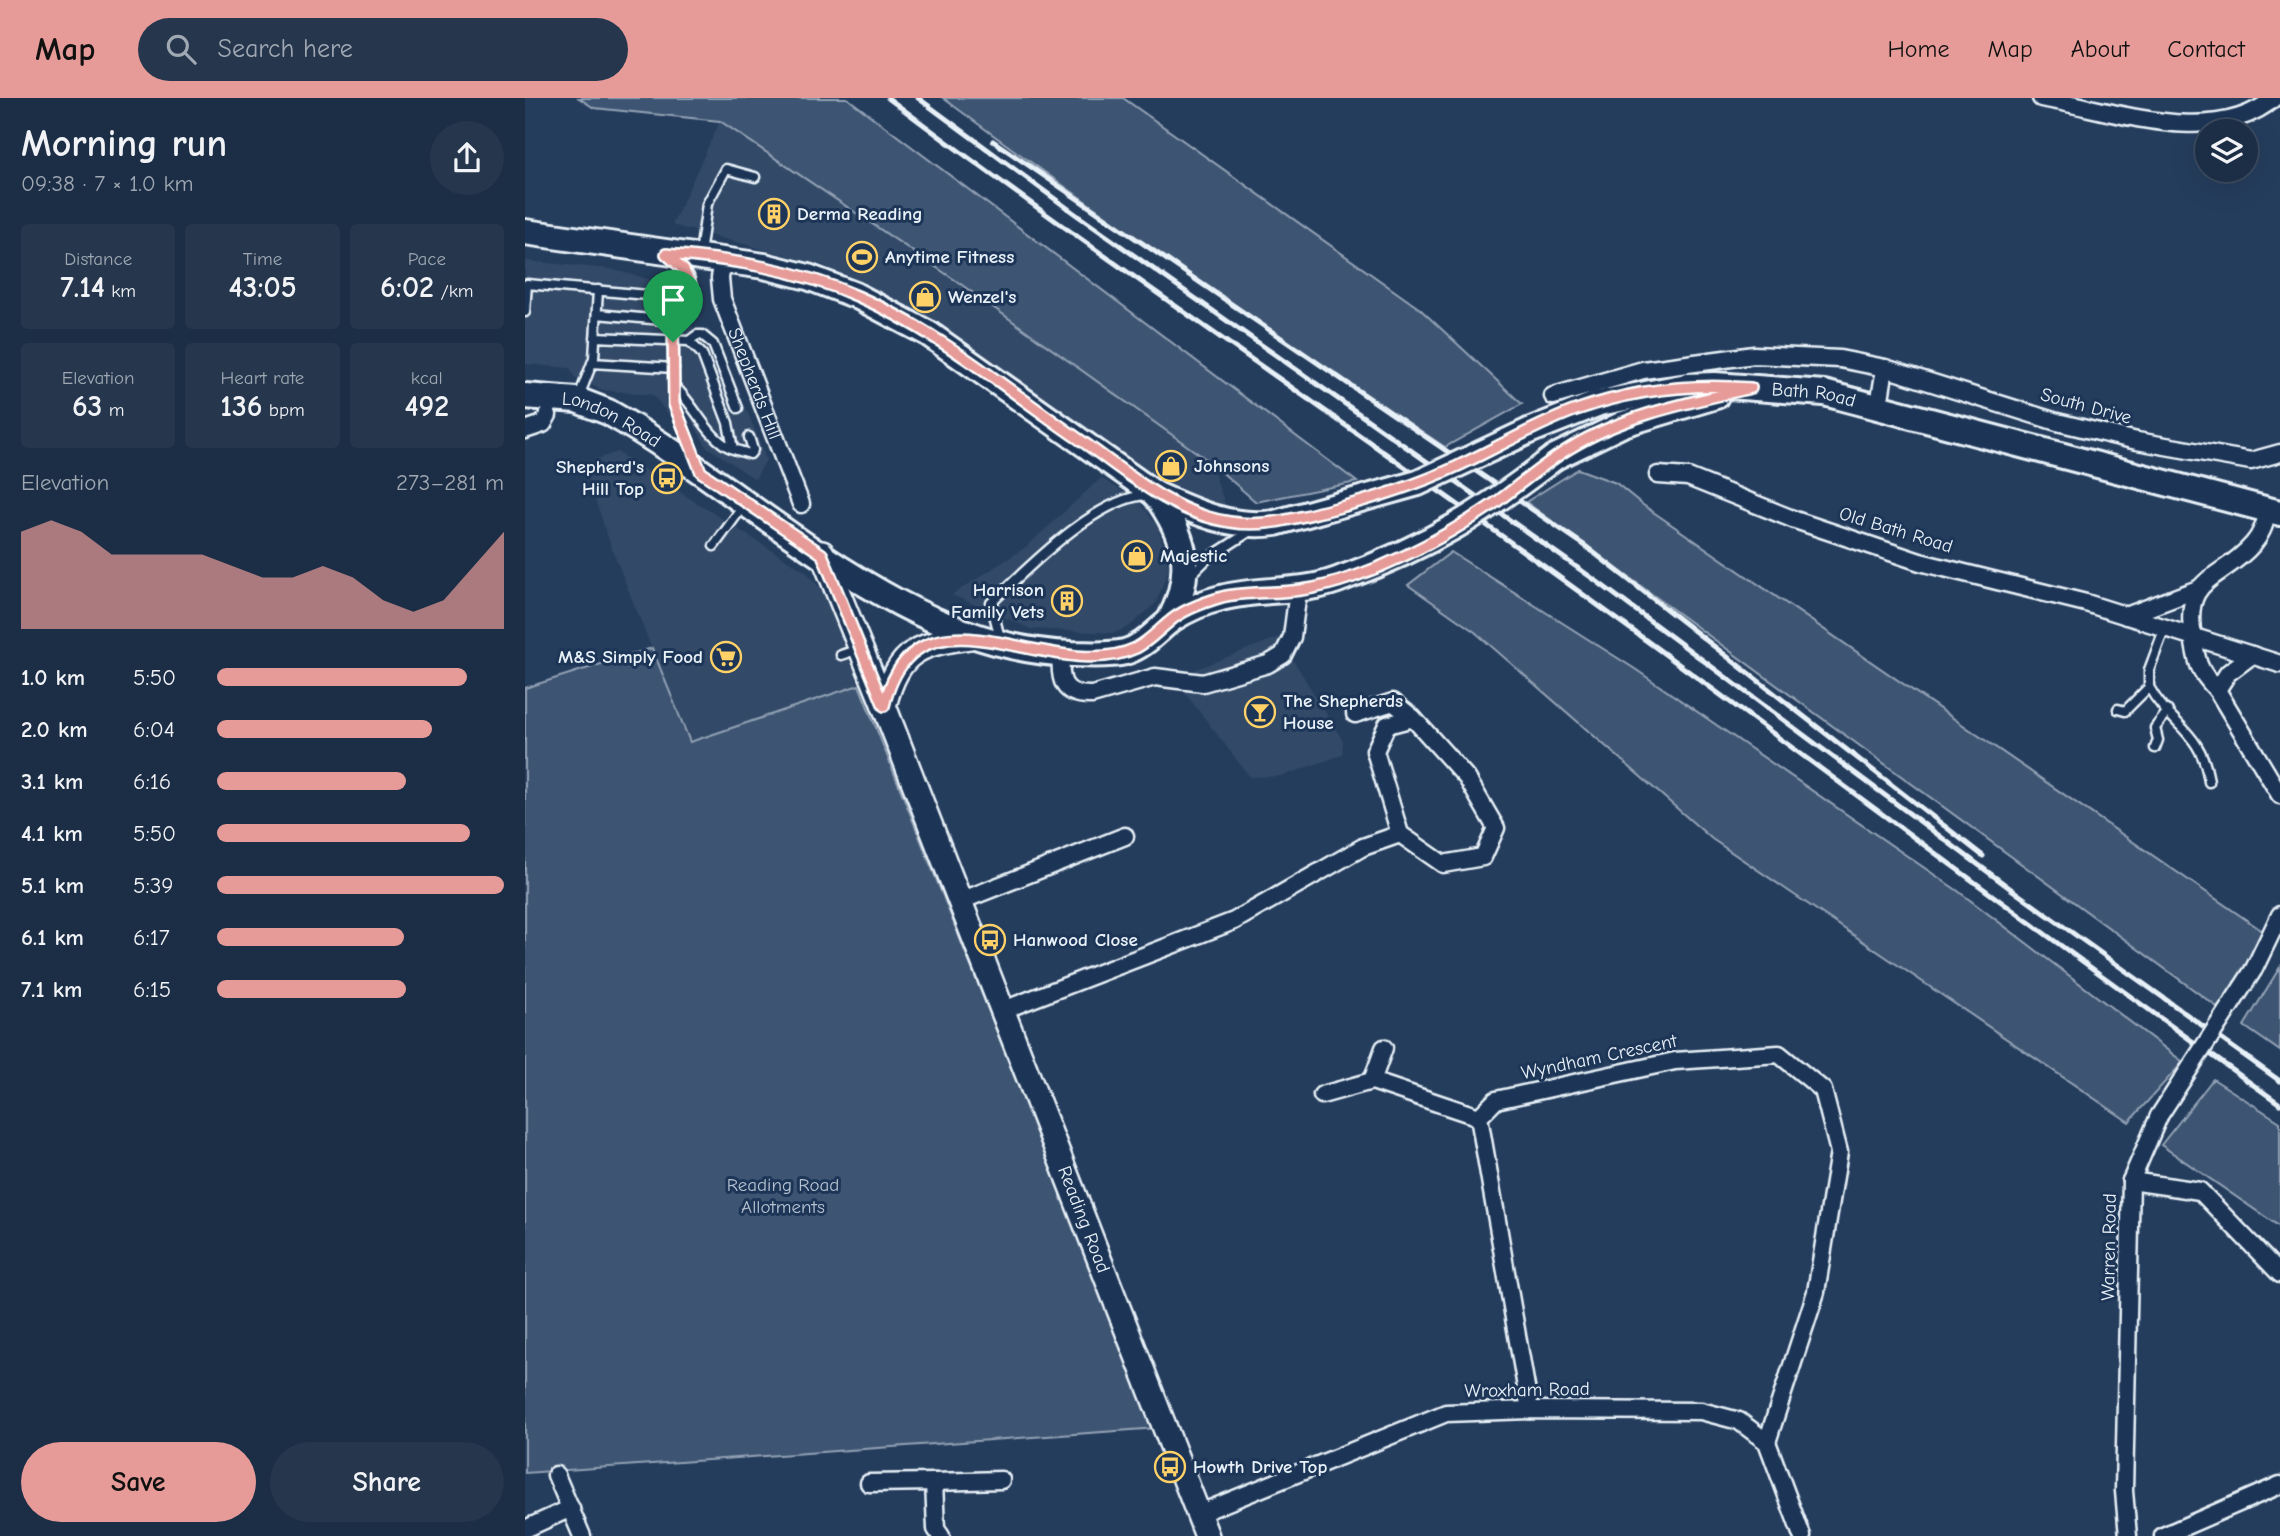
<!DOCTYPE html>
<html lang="en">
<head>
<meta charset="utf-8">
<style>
  body { margin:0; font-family:"Comic Neue",sans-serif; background:#25364d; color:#f1f3f6; height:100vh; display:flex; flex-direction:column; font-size:26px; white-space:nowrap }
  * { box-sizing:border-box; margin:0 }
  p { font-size:23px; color:#a0a8b3 }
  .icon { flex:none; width:38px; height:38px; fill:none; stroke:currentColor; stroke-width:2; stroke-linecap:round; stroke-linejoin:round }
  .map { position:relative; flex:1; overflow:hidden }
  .sheet { display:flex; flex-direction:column; background:#1c2e46; width:525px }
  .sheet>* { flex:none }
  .tools { position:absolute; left:1670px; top:21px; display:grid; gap:14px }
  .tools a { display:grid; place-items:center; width:63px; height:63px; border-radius:50%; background:#1c2e46; box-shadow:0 7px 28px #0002,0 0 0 2px #3a4a5f; font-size:35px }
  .pin { position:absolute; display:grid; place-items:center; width:60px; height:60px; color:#fff; margin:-72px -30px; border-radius:50% 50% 50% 0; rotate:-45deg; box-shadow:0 0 7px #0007 }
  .pin .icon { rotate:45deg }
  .round { display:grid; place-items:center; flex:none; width:74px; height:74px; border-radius:37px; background:#25364d }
  .head { display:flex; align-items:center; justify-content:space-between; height:119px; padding:0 21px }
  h1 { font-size:38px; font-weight:700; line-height:52px }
  .figures { display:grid; grid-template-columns:repeat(3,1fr); gap:10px; height:119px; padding:7px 21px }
  .figures div { display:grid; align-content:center; border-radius:7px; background:#25364d; text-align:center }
  .figures b { font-size:30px; font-weight:700 }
  .figures small { font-size:19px; font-weight:400 }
  .figures p { font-size:19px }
  .chart { height:196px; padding:14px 21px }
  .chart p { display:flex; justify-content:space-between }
  .chart svg { width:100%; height:126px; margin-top:7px; fill:#e69b98; opacity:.7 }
  .cta { display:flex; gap:14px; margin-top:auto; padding:14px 21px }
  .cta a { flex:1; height:80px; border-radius:42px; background:#e69b98; color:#111; font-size:28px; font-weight:700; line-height:80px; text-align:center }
  .cta a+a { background:#25364d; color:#f1f3f6 }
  ul { padding:0 21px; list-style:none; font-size:23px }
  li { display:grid; grid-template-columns:112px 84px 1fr; align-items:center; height:52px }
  li i { height:18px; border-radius:9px; background:#e69b98 }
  header { display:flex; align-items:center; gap:42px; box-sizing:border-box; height:98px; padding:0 35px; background:#e69b98; color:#111 }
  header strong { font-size:33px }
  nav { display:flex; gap:38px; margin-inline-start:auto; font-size:24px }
  .search { width:490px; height:63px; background:#25364d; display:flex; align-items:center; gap:18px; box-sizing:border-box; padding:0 24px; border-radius:38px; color:#a0a8b3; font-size:26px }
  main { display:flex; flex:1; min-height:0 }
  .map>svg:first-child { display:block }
  .built { fill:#334a68 }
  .green { fill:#3e5472; stroke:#93a2b5; stroke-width:2 }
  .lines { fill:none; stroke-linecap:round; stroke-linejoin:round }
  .lane-casing { stroke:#e8f1f8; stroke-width:13 }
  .street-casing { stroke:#e8f1f8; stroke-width:21 }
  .secondary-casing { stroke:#e8f1f8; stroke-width:28 }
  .primary-casing { stroke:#e8f1f8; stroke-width:30 }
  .lane { stroke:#1d3557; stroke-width:8 }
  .street { stroke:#1d3557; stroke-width:16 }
  .secondary { stroke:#1d3557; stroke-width:23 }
  .primary { stroke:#1d3557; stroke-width:24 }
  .rail { stroke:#e8f1f8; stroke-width:5 }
  .street-bridge-casing { stroke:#e8f1f8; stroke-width:21; stroke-linecap:butt }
  .primary-bridge-casing { stroke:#e8f1f8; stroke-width:30; stroke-linecap:butt }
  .street-bridge { stroke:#1d3557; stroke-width:16 }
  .primary-bridge { stroke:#1d3557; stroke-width:24 }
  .route-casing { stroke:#fff; stroke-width:14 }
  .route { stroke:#e69b98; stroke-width:9 }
  .labels { text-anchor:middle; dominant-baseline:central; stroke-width:6; stroke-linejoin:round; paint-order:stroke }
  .poi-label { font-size:19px; font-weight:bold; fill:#e8f1f8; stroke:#1d3557; text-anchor:start }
  .street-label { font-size:19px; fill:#e8f1f8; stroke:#1d3557 }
  .park-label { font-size:19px; fill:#b5c2d0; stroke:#1d3557 }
</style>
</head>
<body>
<header>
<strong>Map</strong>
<div class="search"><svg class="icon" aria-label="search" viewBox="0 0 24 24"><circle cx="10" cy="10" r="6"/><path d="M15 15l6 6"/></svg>Search here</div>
<nav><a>Home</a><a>Map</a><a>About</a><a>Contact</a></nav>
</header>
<main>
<section class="sheet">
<div class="head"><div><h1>Morning run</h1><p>09:38 · 7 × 1.0 km</p></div><a class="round"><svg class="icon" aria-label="share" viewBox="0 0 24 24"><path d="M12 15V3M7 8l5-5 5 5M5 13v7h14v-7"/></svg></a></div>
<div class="figures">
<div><p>Distance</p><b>7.14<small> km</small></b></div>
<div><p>Time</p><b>43:05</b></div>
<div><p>Pace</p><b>6:02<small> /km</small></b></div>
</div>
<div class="figures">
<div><p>Elevation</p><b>63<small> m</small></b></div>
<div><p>Heart rate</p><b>136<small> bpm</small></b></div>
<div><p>kcal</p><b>492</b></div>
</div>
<div class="chart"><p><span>Elevation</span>273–281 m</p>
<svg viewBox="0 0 160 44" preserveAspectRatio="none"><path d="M0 44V10L10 6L20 10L30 18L40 18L50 18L60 18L70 22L80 26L90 26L100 22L110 26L120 34L130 38L140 34L150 22L160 10V44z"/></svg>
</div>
<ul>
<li><b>1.0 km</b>5:50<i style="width:87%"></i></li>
<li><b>2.0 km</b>6:04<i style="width:75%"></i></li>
<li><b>3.1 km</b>6:16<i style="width:66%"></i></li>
<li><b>4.1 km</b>5:50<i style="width:88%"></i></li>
<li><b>5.1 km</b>5:39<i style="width:100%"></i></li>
<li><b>6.1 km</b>6:17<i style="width:65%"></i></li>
<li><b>7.1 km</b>6:15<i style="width:66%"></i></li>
</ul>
<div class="cta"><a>Save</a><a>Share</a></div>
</section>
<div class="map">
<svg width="1755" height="1438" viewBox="0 0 1755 1438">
  <rect width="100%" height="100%" fill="#253d5d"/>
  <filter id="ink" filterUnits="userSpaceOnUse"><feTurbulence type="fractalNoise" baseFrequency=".0143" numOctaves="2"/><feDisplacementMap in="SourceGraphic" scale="14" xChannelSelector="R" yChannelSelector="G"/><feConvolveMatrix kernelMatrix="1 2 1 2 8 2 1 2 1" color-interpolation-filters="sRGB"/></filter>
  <g filter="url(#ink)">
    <!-- built -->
    <path class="built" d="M195,23L430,182L685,364L701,409L663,401L425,234L298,167L147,127Z
      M0,163L85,171L154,189L167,217L163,226L170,230H182L193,242L233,340L241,362L230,381L181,348L161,312L144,317L128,297L78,292L50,280L45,270L0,266Z
      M92,354L281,474L300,496L334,587L164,644L87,451L58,366Z
      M576,380L614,404L633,429L644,470L631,505L605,528L590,535L506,531L427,497L501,449Z
      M754,539L818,643L817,657L757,678L725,679L657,591L669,572Z"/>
    <!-- green -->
    <path class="green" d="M54,0H322L832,384L731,404L685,364L430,182L195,23L69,10Z
      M418,0H598L895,211L997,306L920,349C750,236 582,122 418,0Z
      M1053,371L1091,385L1118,407L1742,836L1695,911L1001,404Z
      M926,454L1110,571L1433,793L1658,964L1604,1024L1187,741L950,534L883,487Z
      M127,550L165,644L334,587L566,1170L633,1330L0,1375V590Z
      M1755,869V953L1719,928Z
      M1688,981L1755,1024V1129L1636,1047Z"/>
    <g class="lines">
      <!-- lane casing -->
      <g class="lane-casing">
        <path id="lane" d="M175,156L182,106L201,71L230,79
          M149,161L164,178L167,190L148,217V244L149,306L170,361
          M0,214L2,186L144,199L156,203
          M72,216L148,223
          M70,239L164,243L177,256L203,325L208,351C182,341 170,306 149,288
          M164,243L172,237H177L188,246L213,310
          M67,265L149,270
          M53,301L69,260L73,192
          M208,351L225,356L228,352L224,339
          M189,448L219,407
          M665,478L682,461L724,434
          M1640,529L1624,572V589C1645,628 1677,632 1684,684
          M475,540L466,505C504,469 569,402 620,397
          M316,557L334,551
          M1593,611L1600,613L1624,589
          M1630,650L1633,642L1630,630L1643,613"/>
      </g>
      <!-- street casing -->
      <g class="street-casing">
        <g id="street">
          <path d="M1516,0C1585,11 1689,52 1749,0"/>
          <path id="s1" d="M198,162L195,180L197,201L276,406"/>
          <path d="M1028,298L1118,272L1229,257L1315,261L1360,270L1532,324L1612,343L1726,363L1755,355"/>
          <path d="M1354,307L1360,270"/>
          <path d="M0,332L18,326L23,317"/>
          <path d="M1133,377L1163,379L1270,422L1395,464L1561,505L1755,566"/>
          <path d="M1744,412C1740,424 1737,436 1728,446C1695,484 1657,477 1668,539C1672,565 1673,572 1692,592L1755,697"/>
          <path d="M1601,518L1673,491"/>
          <path d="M536,556C534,582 537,598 567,597L630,579L678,585L743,566L758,557L767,539L773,493"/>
          <path d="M1692,592L1703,575L1727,557"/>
          <path d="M830,616L868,604L888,620"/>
          <path d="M888,620L942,680L971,730L958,759L918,766L875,736L850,653L862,627Z"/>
          <path d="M433,804L600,738"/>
          <path d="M1729,871L1755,817"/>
          <path d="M476,913L709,823L838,749L875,736"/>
          <path d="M847,983L859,950"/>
          <path d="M797,997L847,983L954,1019"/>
          <path d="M1606,1083L1675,1093L1755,1176"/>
          <path d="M1005,1312L954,1019L971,1002L1150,963L1254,956L1298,992L1314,1054L1291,1194L1242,1344"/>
          <path d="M31,1377L57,1438"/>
          <path d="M409,1384L476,1382"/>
          <path d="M344,1385L409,1384L411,1431L416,1438"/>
          <path d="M673,1416L921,1315L1005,1312L1176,1313L1214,1323L1242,1344L1277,1438"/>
          <path d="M0,1431L46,1410"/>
          <path d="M1603,1438L1599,1393L1606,1083L1634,1018"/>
          <path d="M1638,1438L1755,1387"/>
        </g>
      </g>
      <!-- secondary casing -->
      <g class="secondary-casing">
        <g id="secondary">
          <path id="s2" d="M297,455L359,608L682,1438"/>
          <path d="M359,608C374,549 396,546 451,538"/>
        </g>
      </g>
      <!-- primary casing -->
      <g class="primary-casing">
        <g id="primary">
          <path d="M0,134L239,168L283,179L330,197L404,236L630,396C661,439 670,473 645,522"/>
          <path id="s3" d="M0,298L52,302L83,314C228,395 374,551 547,556C564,556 582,558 600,554C620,548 631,533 647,521C661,512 679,504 696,500C737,489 779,497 820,479"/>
          <path id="s4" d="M1006,332L1074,305L1162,288L1190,287L1299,295L1755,415"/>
          <path d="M1030,359L1098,326L1191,298"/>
          <path d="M630,396C670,414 706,431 750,425"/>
        </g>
      </g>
      <!-- lane -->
      <use href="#lane" class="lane"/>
      <!-- street -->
      <use href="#street" class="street"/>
      <!-- secondary -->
      <use href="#secondary" class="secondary"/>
      <!-- primary -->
      <use href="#primary" class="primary"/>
      <!-- rail -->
      <path class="rail" d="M363,0C561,149 766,287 967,431C1232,620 1490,818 1755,1006
        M393,0L549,115L1070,482L1486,791L1755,983
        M468,43L1059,447L1458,758"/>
      <!-- street-bridge casing -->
      <g class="street-bridge-casing">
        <path id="street-bridge" d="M1634,1018L1729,871"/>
      </g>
      <!-- primary-bridge casing -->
      <g class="primary-bridge-casing">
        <path id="primary-bridge" d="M750,425L893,385L1006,332
          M820,479C905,448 959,414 1030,359"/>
      </g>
      <!-- street-bridge -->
      <use href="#street-bridge" class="street-bridge"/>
      <!-- primary-bridge -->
      <use href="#primary-bridge" class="primary-bridge"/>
    </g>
  </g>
  <g class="lines" filter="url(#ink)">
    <!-- route casing -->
    <g class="route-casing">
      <path id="route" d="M141,156C206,161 271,171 332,198C411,232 480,290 551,339C598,371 646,416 705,424C739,430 770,420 804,412C848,401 892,387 933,368C972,350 1010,327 1051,312C1107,292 1167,285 1226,290C1166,304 1099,317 1045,350C1020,365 997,385 973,403C944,423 913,442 881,457C852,471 809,488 776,492C750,496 722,493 697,499C680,504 657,512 644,524C633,533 624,543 611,550C527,590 392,472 359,608L297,456L176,374L149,306L148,217L167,190L159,172Z"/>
    </g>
    <!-- route -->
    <use href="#route" class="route"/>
  </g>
  <!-- icons -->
  <defs>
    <g id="building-ring" transform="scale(1.575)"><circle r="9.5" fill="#1d3557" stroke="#ffd166" stroke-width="1.5"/><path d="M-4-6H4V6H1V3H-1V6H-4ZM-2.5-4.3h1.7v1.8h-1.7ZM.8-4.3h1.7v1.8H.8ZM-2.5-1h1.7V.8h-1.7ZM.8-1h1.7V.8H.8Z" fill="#ffd166"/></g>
    <g id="stadium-ring" transform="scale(1.575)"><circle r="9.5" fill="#1d3557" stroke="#ffd166" stroke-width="1.5"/><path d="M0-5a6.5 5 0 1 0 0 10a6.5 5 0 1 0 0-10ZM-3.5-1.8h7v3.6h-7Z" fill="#ffd166"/></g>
    <g id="shop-ring" transform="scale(1.575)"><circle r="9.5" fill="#1d3557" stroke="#ffd166" stroke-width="1.5"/><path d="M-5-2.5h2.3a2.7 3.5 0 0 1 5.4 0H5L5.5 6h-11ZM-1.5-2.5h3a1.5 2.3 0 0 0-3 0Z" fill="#ffd166"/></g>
    <g id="bus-ring" transform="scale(1.575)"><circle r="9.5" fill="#1d3557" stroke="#ffd166" stroke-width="1.5"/><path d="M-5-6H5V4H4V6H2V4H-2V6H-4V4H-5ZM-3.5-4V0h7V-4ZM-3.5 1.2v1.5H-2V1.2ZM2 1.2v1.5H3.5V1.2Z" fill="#ffd166"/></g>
    <g id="supermarket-ring" transform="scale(1.575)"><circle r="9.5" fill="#1d3557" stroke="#ffd166" stroke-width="1.5"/><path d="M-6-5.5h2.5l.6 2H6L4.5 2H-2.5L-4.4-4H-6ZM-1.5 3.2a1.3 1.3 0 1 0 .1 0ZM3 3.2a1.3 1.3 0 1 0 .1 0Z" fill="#ffd166"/></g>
    <g id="bar-ring" transform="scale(1.575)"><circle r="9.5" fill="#1d3557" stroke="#ffd166" stroke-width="1.5"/><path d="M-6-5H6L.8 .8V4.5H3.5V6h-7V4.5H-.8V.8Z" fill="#ffd166"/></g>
  </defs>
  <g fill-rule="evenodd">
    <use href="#building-ring" x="249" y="116"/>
    <use href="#stadium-ring" x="337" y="159"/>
    <use href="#shop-ring" x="400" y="199"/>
    <use href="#shop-ring" x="646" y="368"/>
    <use href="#bus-ring" x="142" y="380"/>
    <use href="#shop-ring" x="612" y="458"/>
    <use href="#building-ring" x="542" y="503"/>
    <use href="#supermarket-ring" x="201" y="559"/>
    <use href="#bar-ring" x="735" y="614"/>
    <use href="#bus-ring" x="465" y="842"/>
    <use href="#bus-ring" x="645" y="1369"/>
  </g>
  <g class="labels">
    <!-- poi labels -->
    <g class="poi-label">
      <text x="272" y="116">Derma Reading</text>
      <text x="360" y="159">Anytime Fitness</text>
      <text x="423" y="199">Wenzel's</text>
      <text x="669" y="368">Johnsons</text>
      <text x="119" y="369" text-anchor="end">Shepherd's<tspan x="119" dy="22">Hill Top</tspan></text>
      <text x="635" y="458">Majestic</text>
      <text x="519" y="492" text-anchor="end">Harrison<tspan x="519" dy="22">Family Vets</tspan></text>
      <text x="178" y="559" text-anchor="end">M&amp;S Simply Food</text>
      <text x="758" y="603">The Shepherds<tspan x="758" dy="22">House</tspan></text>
      <text x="488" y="842">Hanwood Close</text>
      <text x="668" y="1369">Howth Drive Top</text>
    </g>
    <!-- street labels -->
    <g class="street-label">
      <text stroke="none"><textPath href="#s1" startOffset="130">Shepherds Hill</textPath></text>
      <text stroke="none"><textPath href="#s4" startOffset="290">Bath Road</textPath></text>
      <text transform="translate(1561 308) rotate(15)">South Drive</text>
      <text stroke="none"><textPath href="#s3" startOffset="91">London Road</textPath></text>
      <text transform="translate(1371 432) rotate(17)">Old Bath Road</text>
      <text transform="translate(1074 959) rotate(-12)">Wyndham Crescent</text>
      <text stroke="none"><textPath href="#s2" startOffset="716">Reading Road</textPath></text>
      <text transform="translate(1584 1149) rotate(-89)">Warren Road</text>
      <text transform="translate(1002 1292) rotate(-1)">Wroxham Road</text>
    </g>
    <!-- park labels -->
    <g class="park-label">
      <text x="258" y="1087">Reading Road<tspan x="258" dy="22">Allotments</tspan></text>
    </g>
  </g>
</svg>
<div class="tools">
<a><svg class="icon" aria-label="layers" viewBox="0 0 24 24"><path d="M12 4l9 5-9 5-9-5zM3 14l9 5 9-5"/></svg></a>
</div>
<div class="pin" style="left:148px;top:244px;background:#1e9e55"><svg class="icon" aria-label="arrive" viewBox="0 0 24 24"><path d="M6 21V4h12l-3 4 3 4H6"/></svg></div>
</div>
</main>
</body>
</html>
